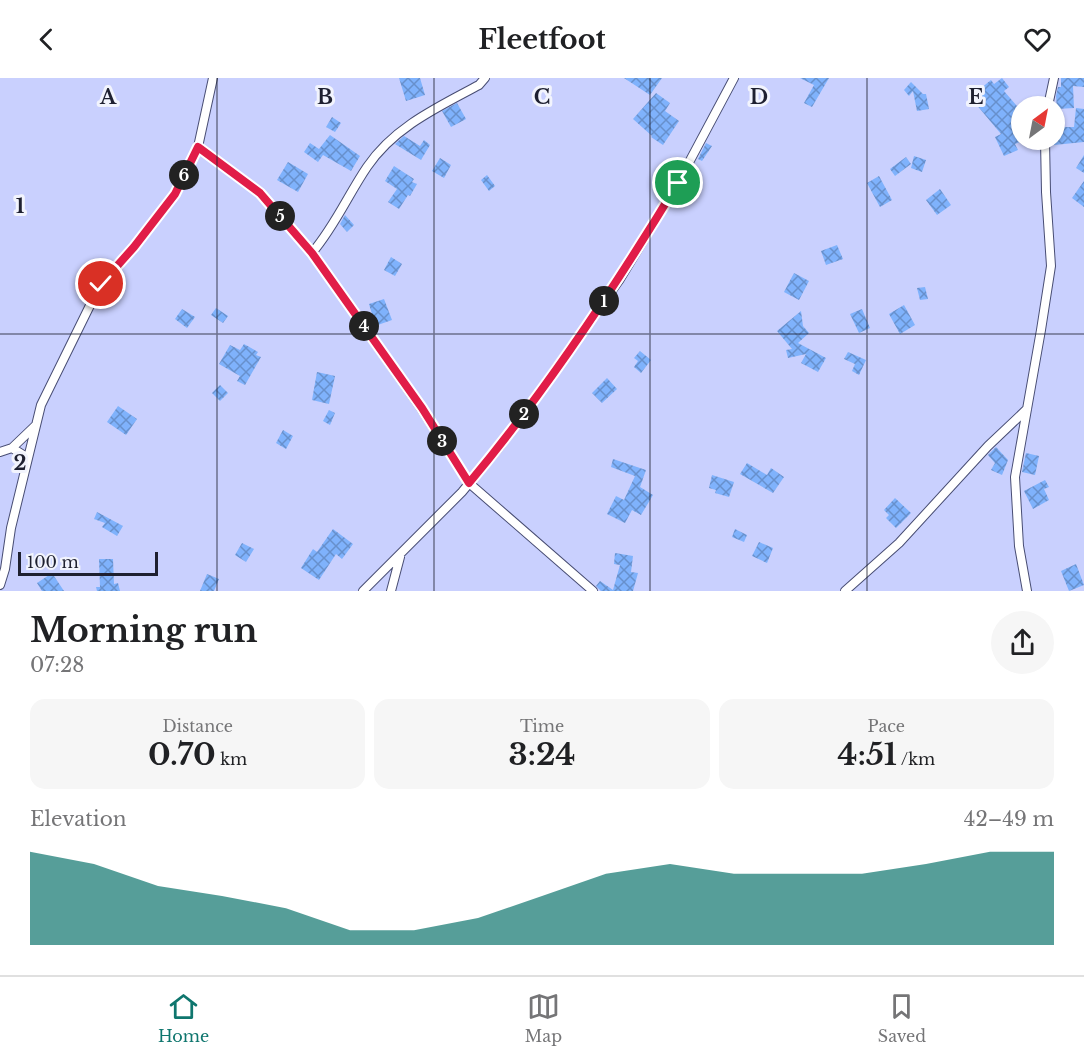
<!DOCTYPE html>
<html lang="en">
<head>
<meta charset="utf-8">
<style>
  body { margin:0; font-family:"Libre Baskerville",serif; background:#f6f6f6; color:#202124; height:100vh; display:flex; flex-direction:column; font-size:22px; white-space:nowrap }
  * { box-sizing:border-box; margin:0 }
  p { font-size:20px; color:#757577 }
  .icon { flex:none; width:33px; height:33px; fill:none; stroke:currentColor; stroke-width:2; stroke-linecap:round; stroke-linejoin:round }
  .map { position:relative; height:513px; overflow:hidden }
  .drawer { display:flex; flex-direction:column; background:#fff; flex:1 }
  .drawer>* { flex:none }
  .needle { width:39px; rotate:32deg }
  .fabs { position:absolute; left:1011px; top:18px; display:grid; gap:12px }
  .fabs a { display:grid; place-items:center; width:54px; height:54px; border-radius:50%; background:#fff; box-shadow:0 2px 4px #0004; font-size:30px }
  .scale { position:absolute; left:18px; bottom:15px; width:140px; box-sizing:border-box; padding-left:6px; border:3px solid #1e2030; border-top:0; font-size:16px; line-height:21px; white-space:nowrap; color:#1e2030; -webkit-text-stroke:4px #f2f4fd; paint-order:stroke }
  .pin { position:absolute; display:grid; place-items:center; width:51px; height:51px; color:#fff; margin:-26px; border:3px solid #fff; border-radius:50%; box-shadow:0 2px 6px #0007 }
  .km { position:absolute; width:30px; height:30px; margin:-15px; border-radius:50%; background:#222; color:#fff; font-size:16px; line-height:30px; text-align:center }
  .round { display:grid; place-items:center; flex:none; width:63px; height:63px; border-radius:32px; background:#f6f6f6 }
  .head { display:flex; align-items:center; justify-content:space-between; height:102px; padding:0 30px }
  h1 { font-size:33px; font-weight:700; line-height:45px }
  .stats { display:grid; grid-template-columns:repeat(3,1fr); gap:9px; height:102px; padding:6px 30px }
  .stats div { display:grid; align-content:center; border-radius:15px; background:#f6f6f6; text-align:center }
  .stats b { font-size:30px; font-weight:700 }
  .stats small { font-size:16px; font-weight:400 }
  .stats p { font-size:16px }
  .chart { height:168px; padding:12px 30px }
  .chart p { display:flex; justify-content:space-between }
  .chart svg { width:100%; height:108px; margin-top:6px; fill:#0f766e; opacity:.7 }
  header { display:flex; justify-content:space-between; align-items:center; height:78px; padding:0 30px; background:#fff; font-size:27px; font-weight:700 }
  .dock { display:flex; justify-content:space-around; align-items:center; height:84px; border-top:2px solid #e0e0e0; background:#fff; font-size:16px; color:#757577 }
  .dock a { display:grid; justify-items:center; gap:3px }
  .dock .current { color:#0f766e }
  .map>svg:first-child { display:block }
  .building { fill:url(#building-cross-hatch) }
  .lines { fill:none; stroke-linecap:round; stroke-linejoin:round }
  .street-casing { stroke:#484d73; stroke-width:10 }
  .street { stroke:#fff; stroke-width:8 }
  .route-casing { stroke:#fff; stroke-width:12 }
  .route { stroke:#e11d48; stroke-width:8 }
  .grid { fill:none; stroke:#1e2030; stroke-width:1.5; stroke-opacity:0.55 }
  .grid-label { font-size:20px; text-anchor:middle; font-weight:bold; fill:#1e2030; stroke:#f2f4fd; stroke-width:6; stroke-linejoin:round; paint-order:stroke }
</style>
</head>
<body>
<header><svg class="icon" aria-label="back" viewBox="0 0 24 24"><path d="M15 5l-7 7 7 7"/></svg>Fleetfoot<svg class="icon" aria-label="heart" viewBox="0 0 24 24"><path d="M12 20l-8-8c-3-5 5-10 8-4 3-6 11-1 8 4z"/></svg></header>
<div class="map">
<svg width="1084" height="513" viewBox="0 0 1084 513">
  <defs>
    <pattern id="building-cross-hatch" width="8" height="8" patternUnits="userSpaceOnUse" patternTransform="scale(1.5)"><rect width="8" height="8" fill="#7fb2fc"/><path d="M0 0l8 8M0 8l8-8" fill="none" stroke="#6790cc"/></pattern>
  </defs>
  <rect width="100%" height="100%" fill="#c9d0fe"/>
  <!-- building -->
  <path class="building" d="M399,0H420L425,17L406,23Z
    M624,0H662L650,17Z
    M800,0H829L812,29L804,25L814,7Z
    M1002,0L1009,9L1004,13L1022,34V38L1014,44L1022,63L1015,66L1018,72L1004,78L995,59L1001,56L970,19L991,2L994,6Z
    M1061,0H1084V9L1073,8L1074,30L1057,31L1056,18L1058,9H1061Z
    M911,4L923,16H926L929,31L917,33L913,13L909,18L904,12Z
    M656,15L670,25L665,33L679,43L663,67L651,59L652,58L633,41Z
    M457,25L466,41L451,49L442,33Z
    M1076,30L1084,31V64L1054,67V49H1074Z
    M332,39L341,45L335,54L326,49Z
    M330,57L360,78L351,93L323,77L318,84L304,74L310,65L319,71Z
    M404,58L420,68L424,62L430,67L421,82L395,66Z
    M706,65L712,68L702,83L698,81Z
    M1084,77V95L1076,90Z
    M914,78L926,82L922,94L911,90Z
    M906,79L911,86L895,98L890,91Z
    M440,80L451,87L444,100L432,93Z
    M288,84L308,96L298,114L277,102Z
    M394,88L414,101L412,104L417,106L410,118L408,117L399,131L388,124L397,111L385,103Z
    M487,97L495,108L489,113L481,102Z
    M879,98L892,122L880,129L867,105Z
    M1084,103V129L1072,120Z
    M940,111L951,127L937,137L926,122Z
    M345,137L354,147L347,154L340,146Z
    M837,167L843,181L826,187L821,173Z
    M391,179L402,186L395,198L384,192Z
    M794,195L809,203L799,222L784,214Z
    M925,209L928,221L920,222L917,210Z
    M384,221L392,242L375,248L373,251L367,243L372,236L369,226Z
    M904,227L915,247L900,256L889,236Z
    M216,230L228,238L223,245L211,237Z
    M182,231L195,239L187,250L175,241Z
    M862,231L870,250L859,255L850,236Z
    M801,233L803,248L809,255L798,265L826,280L818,294L801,285L806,276L788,280L786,272L792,271L777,253Z
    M244,266L258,274L256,277L261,279L245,307L237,303L240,298L219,286L230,267L240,272Z
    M640,273L651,282L641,295L634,289L638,283L634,280Z
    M848,274L866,282L859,297L852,293L855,286L844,281Z
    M317,294L335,298L329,326L312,322Z
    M607,300L617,311L602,325L592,315Z
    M220,307L228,315L220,323L212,315Z
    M118,328L137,341L126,357L107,344Z
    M329,332L335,335L330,347L323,343Z
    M283,352L293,358L286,371L276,365Z
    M996,369L1008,382L1002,397L991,392L995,385L988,377Z
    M1026,375L1039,378L1035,397L1022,394Z
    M613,381L646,392L640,409L653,417L641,437L632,432L625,445L607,436L616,418L624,422L635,398L611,389Z
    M747,385L767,397L771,390L784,399L773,415L740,396Z
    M712,397L734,404L729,419L715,415L716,412L709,410Z
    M1045,402L1049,409L1044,411L1049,422L1033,431L1024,413Z
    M895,420L911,435L896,450L886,440L889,437L884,432Z
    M97,434L123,448L117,458L102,449L105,445L94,441Z
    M333,451L353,466L342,481L336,476L319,502L301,490L313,471L317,474Z
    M735,451L747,457L744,464L732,459Z
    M759,464L773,470L767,485L752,478Z
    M242,465L254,471L246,484L235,477Z
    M615,475L633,478L631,494L638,495L633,513H601L596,508L600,503L613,512L620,487L614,486Z
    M99,481H113L114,506L118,505L120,513H97L96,509H100Z
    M1076,486L1084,507L1069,513L1061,493Z
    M52,495L64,513H42L37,505Z
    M207,496L219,501L214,513H200Z"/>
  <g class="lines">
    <!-- street casing -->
    <g class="street-casing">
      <path id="street" d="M1048,28L1054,0
        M198,69L260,115L312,175L421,330L469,405L593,513
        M312,175C335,148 348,117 367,89C394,49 438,29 479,7L485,0
        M12,370L28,380
        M0,374L12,370L35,348
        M0,507L5,491L11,450L41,327L101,205L134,169L175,116L198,69L213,0
        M363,513L462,414L500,368L531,326L620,201L678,105L734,0
        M391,513L400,479
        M845,513L899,465L988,368L1027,331
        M1027,513L1019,468L1015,399L1041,252L1051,188L1046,114L1045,62"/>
    </g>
    <!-- street -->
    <use href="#street" class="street"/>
  </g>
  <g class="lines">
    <!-- route casing -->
    <g class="route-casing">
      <path id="route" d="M101,206L134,169L175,116L198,69L260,115L312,175L422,330L469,405C547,312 615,209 678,105"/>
    </g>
    <!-- route -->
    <use href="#route" class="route"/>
  </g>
  <!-- grid -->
  <path class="grid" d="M217,0V513M434,0V513M650,0V513M867,0V513M0,256H1084"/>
  <g class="grid-label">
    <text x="108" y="26">A</text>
    <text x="325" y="26">B</text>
    <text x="542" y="26">C</text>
    <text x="759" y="26">D</text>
    <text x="976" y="26">E</text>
    <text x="20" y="135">1</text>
    <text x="20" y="392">2</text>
  </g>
</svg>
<div class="fabs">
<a><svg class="needle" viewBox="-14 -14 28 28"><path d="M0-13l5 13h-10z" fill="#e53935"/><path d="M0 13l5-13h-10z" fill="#757577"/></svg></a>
</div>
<div class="scale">100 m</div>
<div class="pin" style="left:678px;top:105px;background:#1e9e55"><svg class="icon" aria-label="arrive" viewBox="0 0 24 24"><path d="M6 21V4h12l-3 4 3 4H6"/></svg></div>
<div class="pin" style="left:101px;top:206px;background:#d93025"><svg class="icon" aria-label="check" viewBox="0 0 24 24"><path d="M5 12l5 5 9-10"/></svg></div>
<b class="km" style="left:604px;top:223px">1</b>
<b class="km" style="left:524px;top:336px">2</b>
<b class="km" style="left:442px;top:363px">3</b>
<b class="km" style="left:364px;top:248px">4</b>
<b class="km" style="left:280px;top:138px">5</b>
<b class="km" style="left:184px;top:97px">6</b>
</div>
<section class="drawer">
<div class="head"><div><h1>Morning run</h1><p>07:28</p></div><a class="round"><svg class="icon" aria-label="share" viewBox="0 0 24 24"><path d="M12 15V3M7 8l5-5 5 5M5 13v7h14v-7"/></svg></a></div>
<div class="stats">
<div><p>Distance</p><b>0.70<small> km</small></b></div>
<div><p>Time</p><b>3:24</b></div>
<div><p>Pace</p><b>4:51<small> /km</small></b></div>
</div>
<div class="chart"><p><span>Elevation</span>42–49 m</p>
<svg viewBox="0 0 160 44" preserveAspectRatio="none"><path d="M0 44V6L10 11L20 20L30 24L40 29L50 38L60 38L70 33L80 24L90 15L100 11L110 15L120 15L130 15L140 11L150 6L160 6V44z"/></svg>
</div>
</section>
<nav class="dock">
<a class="current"><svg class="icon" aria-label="home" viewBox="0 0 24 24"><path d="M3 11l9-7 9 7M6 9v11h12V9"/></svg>Home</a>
<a><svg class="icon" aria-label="map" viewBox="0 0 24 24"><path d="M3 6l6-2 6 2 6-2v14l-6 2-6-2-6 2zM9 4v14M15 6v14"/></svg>Map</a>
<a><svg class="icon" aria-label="saved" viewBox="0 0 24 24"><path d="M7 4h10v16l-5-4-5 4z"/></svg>Saved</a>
</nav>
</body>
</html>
